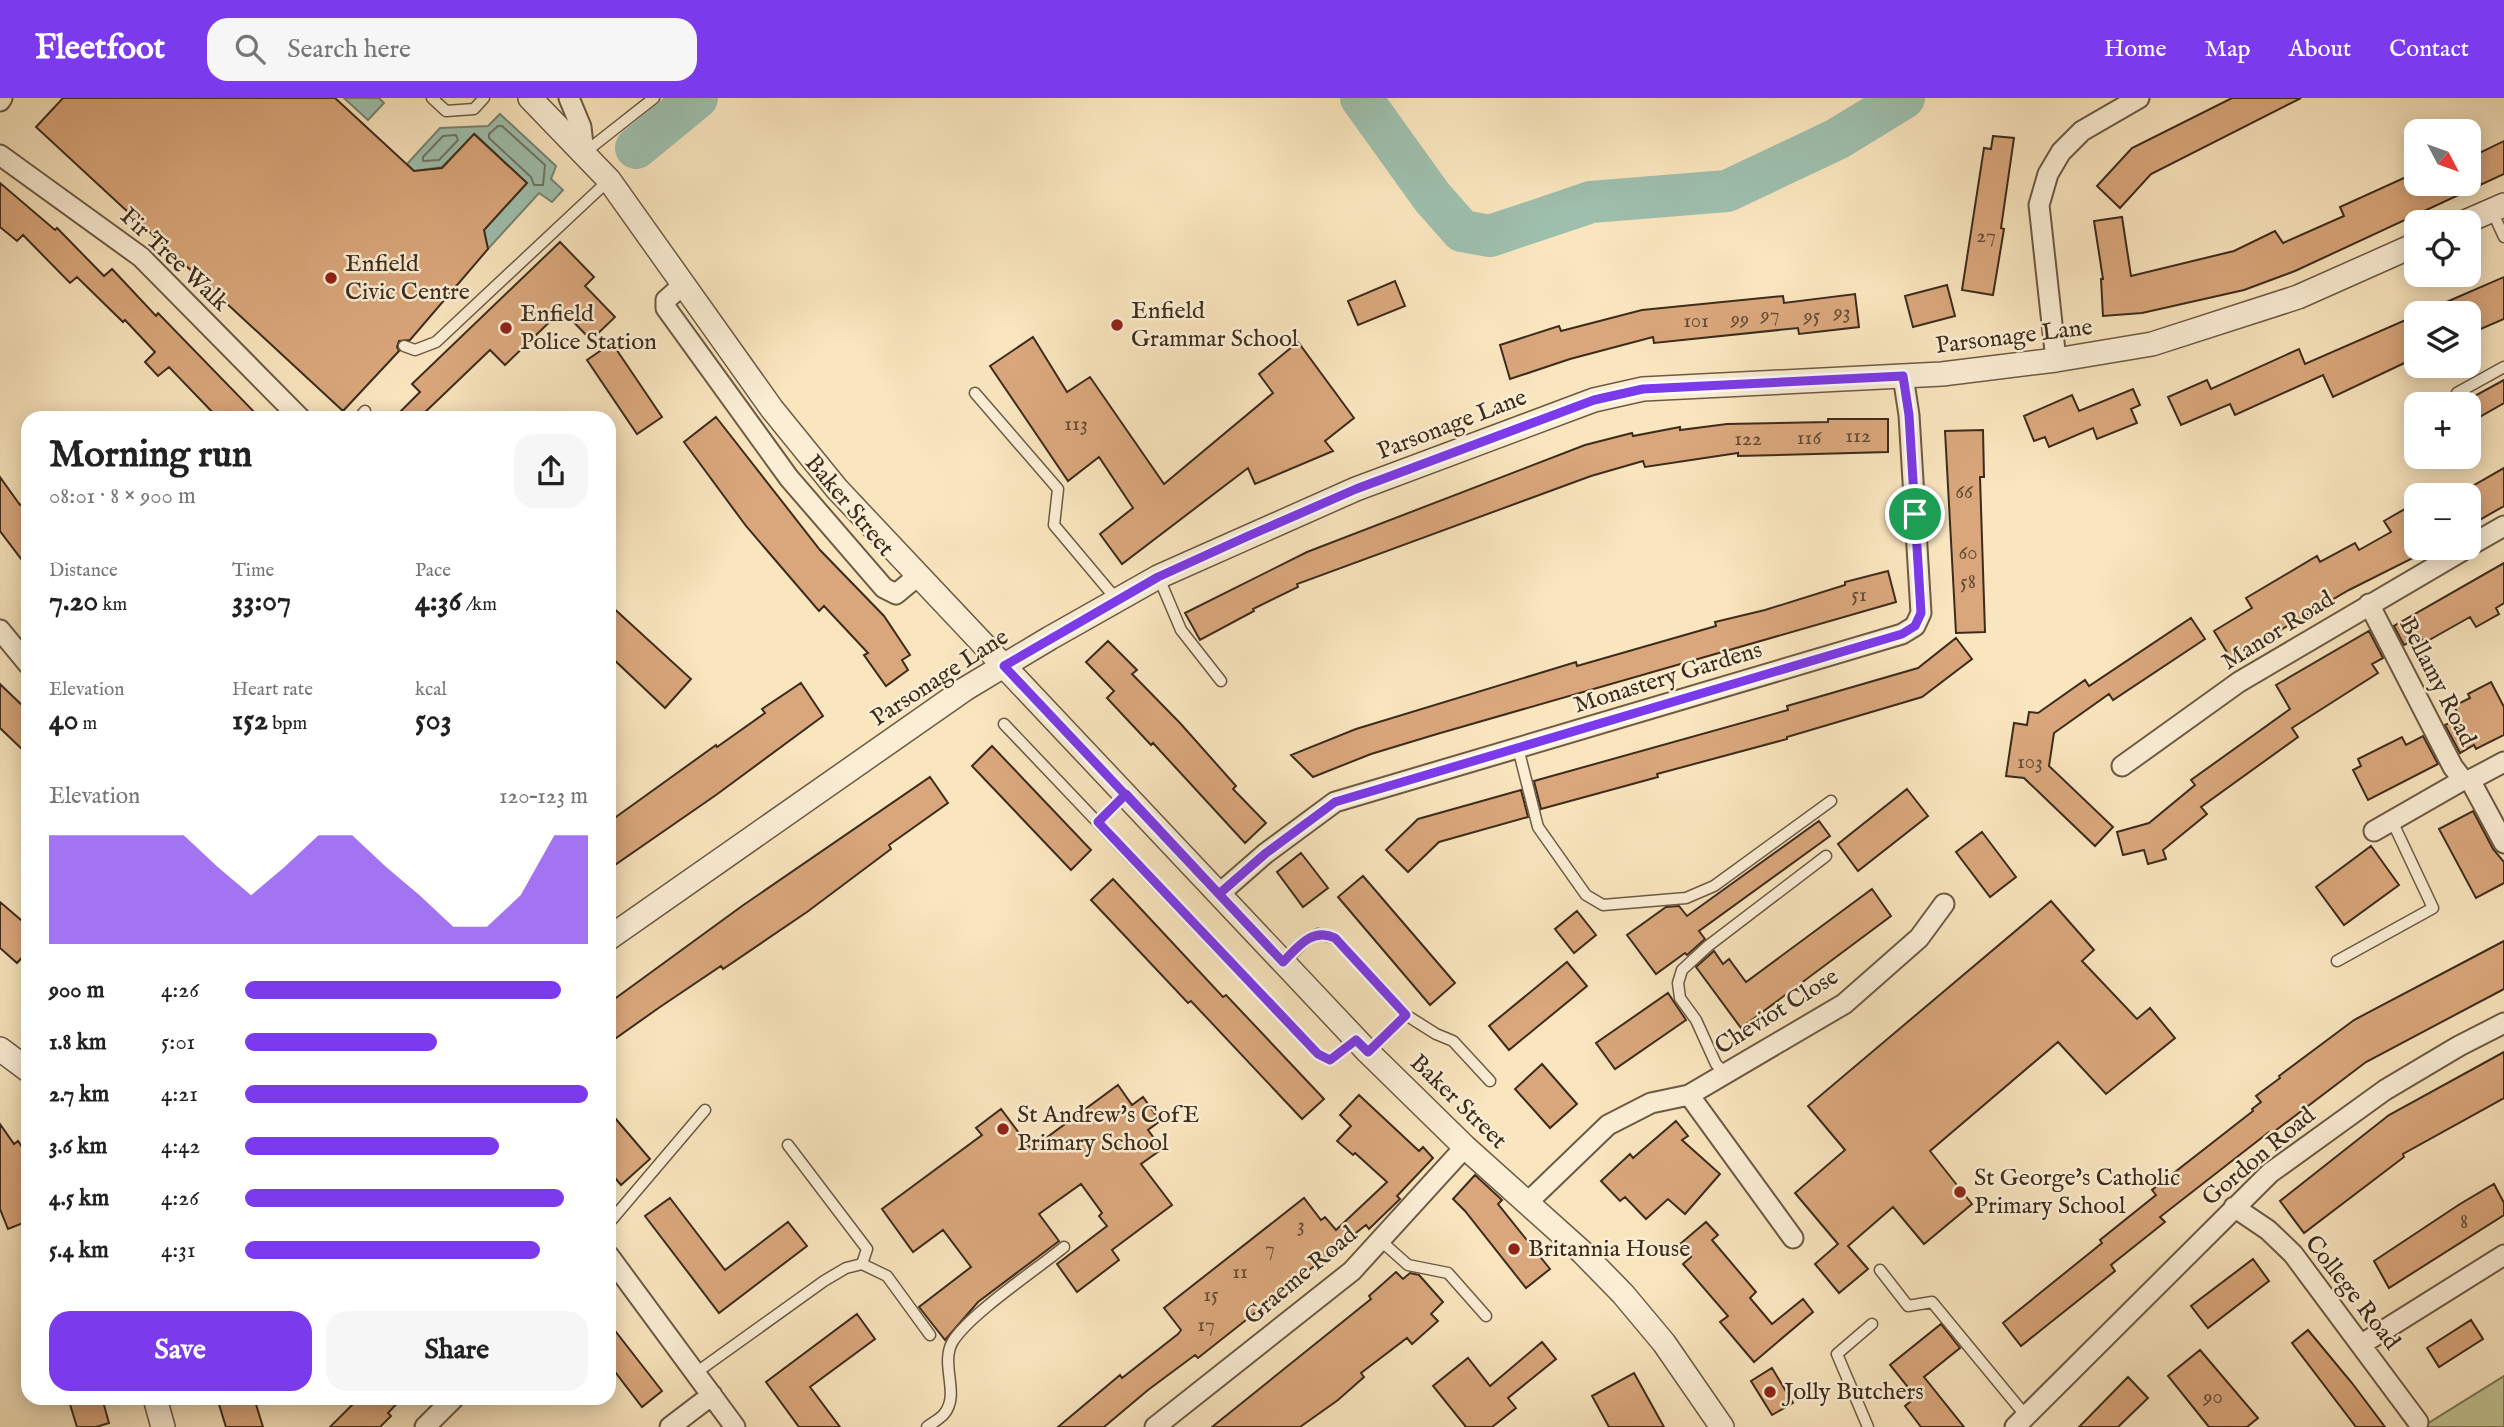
<!DOCTYPE html>
<html lang="en">
<head>
<meta charset="utf-8">
<style>
  body { margin:0; font-family:"IM FELL English",serif; background:#f6f6f6; color:#222; height:100vh; display:flex; flex-direction:column; font-size:26px; white-space:nowrap }
  * { box-sizing:border-box; margin:0 }
  p { font-size:23px; color:#767676 }
  .icon { flex:none; width:38px; height:38px; fill:none; stroke:currentColor; stroke-width:2; stroke-linecap:round; stroke-linejoin:round }
  .map { position:relative; flex:1; overflow:hidden }
  .side { position:absolute; left:21px; top:313px; width:595px; height:994px; display:flex; flex-direction:column; background:#fff; border-radius:21px; box-shadow:0 4px 18px #0003 }
  .side>* { flex:none }
  .needle { width:46px; rotate:131deg }
  .buttons { position:absolute; left:2404px; top:21px; display:grid; gap:14px }
  .buttons a { display:grid; place-items:center; width:77px; height:77px; border-radius:14px; background:#fff; box-shadow:0 4px 18px #0003; font-size:35px }
  .pin { position:absolute; display:grid; place-items:center; width:60px; height:60px; color:#fff; margin:-30px; border:4px solid #fff; border-radius:50%; box-shadow:0 2px 7px #0007 }
  .round { display:grid; place-items:center; flex:none; width:74px; height:74px; border-radius:21px; background:#f6f6f6 }
  .headline { display:flex; align-items:center; justify-content:space-between; height:119px; padding:0 28px }
  h1 { font-size:38px; font-weight:700; line-height:52px }
  .stats { display:grid; grid-template-columns:repeat(3,1fr); gap:10px; height:119px; padding:7px 28px }
  .stats div { display:grid; align-content:center }
  .stats b { font-size:30px; font-weight:700 }
  .stats small { font-size:19px; font-weight:400 }
  .stats p { font-size:19px }
  .chart { height:196px; padding:14px 28px }
  .chart p { display:flex; justify-content:space-between }
  .chart svg { width:100%; height:126px; margin-top:7px; fill:#7c3aed; opacity:.7 }
  .button { display:flex; gap:14px; margin-top:auto; padding:14px 28px }
  .button a { flex:1; height:80px; border-radius:21px; background:#7c3aed; color:#fff; font-size:28px; font-weight:700; line-height:80px; text-align:center }
  .button a+a { background:#f6f6f6; color:#222 }
  ul { padding:0 28px; list-style:none; font-size:23px }
  li { display:grid; grid-template-columns:112px 84px 1fr; align-items:center; height:52px }
  li i { height:18px; border-radius:9px; background:#7c3aed }
  header { display:flex; align-items:center; gap:42px; box-sizing:border-box; height:98px; padding:0 35px; background:#7c3aed; color:#fff }
  header strong { font-size:33px }
  nav { display:flex; gap:38px; margin-inline-start:auto; font-size:24px }
  .search { width:490px; height:63px; background:#f6f6f6; display:flex; align-items:center; gap:18px; box-sizing:border-box; padding:0 24px; border-radius:21px; color:#767676; font-size:26px }
  .map>svg:first-child { display:block }
  .green { fill:#bfc491; stroke:#7e7856; stroke-width:2 }
  .water { fill:#9ebfad; stroke:#778473; stroke-width:2 }
  .lines { fill:none; stroke-linecap:round; stroke-linejoin:round }
  .shore { stroke:#6e7664; stroke-width:2 }
  .river { stroke:#9ebfad; stroke-width:42 }
  .building { fill:#daa77c; stroke:#3d2c1c; stroke-width:2 }
  .service-casing { stroke:#6c5a44; stroke-width:13 }
  .minor-casing { stroke:#6c5a44; stroke-width:23 }
  .tertiary-casing { stroke:#6c5a44; stroke-width:26 }
  .service { stroke:#fbeed5; stroke-width:10 }
  .minor { stroke:#fbeed5; stroke-width:19 }
  .tertiary { stroke:#fbeed5; stroke-width:23 }
  .route-casing { stroke:#fff; stroke-width:14 }
  .route { stroke:#7c3aed; stroke-width:9 }
  .poi-dot { fill:#8f2418; stroke:#fbeed5; stroke-width:2.5 }
  .labels { text-anchor:middle; dominant-baseline:central; stroke-width:5; stroke-linejoin:round; paint-order:stroke }
  .number-label { font-size:21px; fill:#644b34 }
  .street-label { font-size:24px; fill:#3d2c1c; stroke:#fbeed5 }
  .poi-label { font-size:24px; fill:#3d2c1c; stroke:#fbeed5; text-anchor:start }
</style>
</head>
<body>
<header>
<strong>Fleetfoot</strong>
<div class="search"><svg class="icon" aria-label="search" viewBox="0 0 24 24"><circle cx="10" cy="10" r="6"/><path d="M15 15l6 6"/></svg>Search here</div>
<nav><a>Home</a><a>Map</a><a>About</a><a>Contact</a></nav>
</header>
<div class="map">
<svg width="2504" height="1329" viewBox="0 0 2504 1329">
  <rect width="100%" height="100%" fill="#f9e5be"/>
  <filter id="stains"><feTurbulence type="fractalNoise" baseFrequency=".00286" numOctaves="4"/><feColorMatrix values="0 0 0 0 .2 0 0 0 0 .09 0 0 0 0 .02 0 0 0 .5 -.17"/></filter>
  <radialGradient id="worn" r=".72"><stop offset=".6" stop-color="#630" stop-opacity="0"/><stop offset="1" stop-color="#630" stop-opacity=".3"/></radialGradient>
  <!-- green -->
  <path class="green" d="M2504,1278V1329H2422Z"/>
  <!-- water -->
  <path class="water" d="M344,0H379L384,5L368,22Z
    M500,16L556,68L551,81L563,92L552,104L539,95L488,151L484,132L527,85L475,36L442,69L414,73L407,66L440,30L488,28Z"/>
  <g class="lines">
    <!-- shore -->
    <path class="shore" d="M498,28H502L545,67L543,87H534L531,79L489,40V36Z
      M456,37L458,42L439,62L423,63V59L443,38Z"/>
    <!-- river -->
    <path class="river" d="M1361,0L1432,99L1462,133L1490,138L1591,104L1727,93L1837,41L1904,0
      M636,50L697,0"/>
  </g>
  <!-- building -->
  <path class="building" d="M63,0H335L414,73L442,70L474,36L527,85L484,132L488,151L410,242L399,243L397,249L399,253L343,313L36,29Z
    M2232,0H2301L2151,76L2120,110L2097,88L2132,50Z
    M1993,38L2014,40L2001,130L2004,131L1993,197L1962,192L1984,50L1991,51Z
    M2504,43V76L2295,173L2244,192L2142,215L2103,218L2101,181H2103L2094,123L2122,119L2131,178L2234,153L2275,133L2283,145L2344,118L2340,109L2417,74V86H2481L2469,60Z
    M0,85L55,132L57,130L104,178L112,171L156,218L158,215L260,320H218L169,269L158,278L145,264L155,254L125,222L123,224L77,179L70,185L23,137L17,143L0,129Z
    M560,144L594,179L585,188L615,219L591,242L562,212L505,267L490,252L419,320H394L420,294L412,286Z
    M2504,179V221L2469,236V215H2421Z
    M1395,183L1405,208L1358,227L1348,203Z
    M1947,187L1955,218L1913,229L1905,198Z
    M1855,196L1859,229L1799,236L1798,230L1654,245L1653,239L1570,261L1510,281L1500,247L1559,228L1561,233L1642,212L1783,198L1784,205Z
    M2417,217V259L2333,299L2323,277L2235,317L2230,306L2181,327L2168,299L2207,282L2211,291L2299,251L2305,266Z
    M1033,239L1067,294L1090,279L1164,386L1273,295L1259,276L1298,244L1354,320L1325,343L1333,353L1255,386L1248,370L1122,466L1100,436L1133,410L1099,359L1068,383L990,268Z
    M612,245L662,319L637,336L587,262Z
    M2504,282V305L2469,325V301Z
    M2133,291L2140,307L2131,311L2137,325L2097,341L2093,330L2049,349L2045,339L2034,343L2024,318L2072,297L2079,313Z
    M716,319L820,452L884,518L910,557L902,562L908,572L886,588L864,557L868,555L824,508L819,513L746,428L684,344Z
    M1828,321H1888V354L1738,358V355L1645,369L1643,363L1591,378L1297,486L1298,489L1253,511L1254,513L1200,542L1185,515L1307,454L1585,347L1632,335L1633,338L1680,329V332L1727,326L1828,324Z
    M1983,332L1984,379H1980L1985,534L1956,535L1945,333Z
    M2504,370V408L2469,428V390Z
    M0,379L20,407L28,402V470L0,433Z
    M2417,404V458L2349,492L2231,561L2214,533L2252,510L2246,500L2317,458L2320,464L2355,445L2359,452L2391,434L2384,423Z
    M2504,465V505L2496,510L2499,516L2476,529L2470,519L2424,545L2420,538L2404,547L2394,528Z
    M1888,473L1896,504L1437,636L1371,656L1313,679L1291,657L1356,631L1576,564L1577,568L1716,528L1715,524L1765,512L1845,487V484Z
    M609,506L691,581L665,610L609,557Z
    M2191,520L2205,541L2113,602L2109,596L2054,635L2049,668L2113,729L2095,748L2024,680L2006,678L2014,625L2027,627L2029,614L2038,615L2085,582L2089,588Z
    M2369,533L2383,560L2372,566L2378,575L2292,630L2298,639L2201,709L2207,716L2163,752L2166,761L2148,766L2144,752L2123,757L2117,734L2149,725L2195,687L2191,682L2290,611L2276,587Z
    M1956,540L1972,561L1922,599L1787,639V641L1657,676L1658,679L1541,711L1534,683L1788,612L1787,608L1918,570Z
    M1108,543L1137,572L1132,576L1180,625L1236,688L1233,691L1266,725L1245,745L1153,645L1151,647L1107,600L1114,593L1086,564Z
    M2491,584L2504,609V637L2476,651L2474,647L2460,655L2445,627L2460,620L2454,608L2470,600L2468,596Z
    M801,585L823,618L716,697L609,771V724L716,647L717,649L765,615L762,611Z
    M0,586L28,613V657L0,630Z
    M2423,638L2438,666L2368,702L2353,672L2361,668L2358,661L2402,639L2406,647Z
    M992,648L1091,752L1071,772L972,668Z
    M930,679L948,705L889,747L891,751L807,814L723,871L721,868L660,909L609,945V905L742,808Z
    M1907,691L1928,718L1858,773L1838,746Z
    M1521,692L1528,719L1439,744L1408,774L1386,752L1418,721Z
    M2473,713L2493,751L2504,764V785L2476,800L2439,731Z
    M1819,723L1830,738L1699,833L1705,841L1687,857L1685,855L1656,876L1627,837L1666,809L1679,808L1687,818Z
    M1982,734L2016,779L1990,799L1956,754Z
    M2371,748L2399,787L2344,827L2316,789Z
    M1301,755L1328,790L1303,809L1277,774Z
    M1363,778L1455,885L1430,907L1338,799Z
    M1113,781L1223,899L1226,897L1324,1001L1302,1021L1191,903L1188,905L1091,802Z
    M1872,791L1891,818L1741,930L1696,869L1714,853L1723,866L1729,861L1746,884Z
    M2051,803L2094,852L2082,863L2137,921L2150,910L2175,940L2106,996L2058,944L1930,1053L1972,1106L1924,1146L1893,1109L1848,1148L1868,1171L1839,1195L1815,1166L1838,1146L1795,1095L1845,1052L1808,1008Z
    M0,804L28,828V853L17,865L0,850Z
    M1577,813L1596,837L1574,855L1555,831Z
    M2504,843V891L2366,964L2271,1036L2269,1034L2160,1119L2165,1124L2111,1167L2115,1173L2021,1248L2003,1225L2102,1145L2100,1142L2156,1097L2152,1092L2253,1013L2252,1011L2261,1004L2256,998L2280,980L2279,978L2354,922Z
    M1567,864L1587,888L1509,952L1489,928Z
    M1668,895L1686,922L1615,971L1596,945Z
    M2504,954V1000L2403,1056L2404,1059L2304,1135L2280,1103L2389,1017Z
    M1542,966L1577,1006L1550,1030L1515,991Z
    M1118,987L1132,1007L1143,999L1160,1023L1148,1032L1162,1051L1141,1066L1172,1107L1112,1152L1119,1162L1077,1194L1057,1166L1107,1128L1099,1118L1102,1115L1081,1086L1039,1116L1059,1143L978,1204L945,1242L919,1209L971,1169L943,1132L913,1154L882,1111L982,1037L976,1030L1001,1011L1031,1051Z
    M1359,997L1419,1053L1423,1049L1433,1060L1397,1098L1400,1101L1369,1131L1366,1127L1198,1260L1195,1257L1148,1292L1104,1329H1058L1120,1277L1122,1280L1178,1236L1181,1232L1164,1210L1304,1100L1321,1122L1325,1119L1336,1132L1387,1084L1355,1055L1353,1057L1337,1043L1351,1028L1340,1017Z
    M609,1013L650,1061L621,1087L609,1073Z
    M1676,1023L1688,1038L1682,1042L1720,1076L1685,1116L1668,1101L1646,1121L1625,1099L1620,1103L1601,1083L1630,1056L1633,1060Z
    M0,1026L14,1046L18,1043L28,1058V1123L8,1131L0,1111Z
    M1475,1077L1502,1102L1498,1106L1550,1171L1526,1190L1465,1113L1453,1101Z
    M2494,1086L2504,1105V1117L2389,1190L2374,1163L2460,1106Z
    M670,1100L725,1172L788,1124L807,1148L719,1215L645,1118Z
    M1706,1124L1718,1137L1712,1142L1756,1194L1750,1200L1772,1226L1803,1201L1813,1214L1754,1264L1720,1224L1728,1218L1683,1166L1691,1159L1680,1146Z
    M2253,1161L2269,1183L2208,1230L2191,1208Z
    M1396,1174L1403,1181L1410,1175L1419,1177L1443,1204L1431,1216L1438,1223L1412,1246L1407,1240L1361,1275L1364,1279L1338,1302L1300,1329H1212L1371,1201L1369,1198Z
    M857,1216L875,1241L810,1289L840,1329H799L766,1284Z
    M2471,1222L2483,1241L2439,1269L2427,1250Z
    M609,1225L662,1293L642,1309L609,1266Z
    M1941,1226L1960,1250L1924,1279L1964,1329H1921L1905,1308L1916,1299L1890,1267Z
    M2308,1232L2352,1285L2385,1329H2356L2292,1245Z
    M1542,1244L1556,1261L1508,1300L1516,1310L1492,1329H1466L1433,1288L1468,1260L1490,1288Z
    M2200,1252L2258,1320L2247,1329H2209L2168,1278Z
    M1772,1270L1793,1305L1772,1317L1751,1283Z
    M1634,1275L1664,1329H1609L1592,1298Z
    M2128,1279L2148,1300L2118,1329H2079Z
    M68,1300H102L109,1325L96,1329H77Z
    M217,1300H254L263,1329H226Z
    M359,1300H402L388,1315L391,1318L380,1329H330Z"/>
  <g class="lines">
    <!-- service casing -->
    <g class="service-casing">
      <path id="service" d="M432,0L446,13L474,11L484,0
        M584,55L654,0
        M2492,113L2504,139
        M404,248L415,252L436,244L609,82
        M975,295L1058,391L1054,427L1117,502
        M2457,295L2504,269
        M359,320L365,313
        M1159,480L1181,532L1221,583
        M1004,626L1318,956L1330,962L1356,942
        M1518,650L1538,729L1586,797L1603,807L1686,800L1714,788L1831,703
        M1098,724L1125,697
        M2337,863L2433,810L2392,723
        M1284,864L1306,842L1318,836L1335,840L1406,917L1436,936L1453,943L1490,983
        M1369,953L1406,917
        M1726,976L1716,966L1696,922L1680,900L1678,885L1682,872L1708,848L1826,758
        M788,1047L867,1151L862,1166
        M609,1125L705,1012
        M1381,1143L1408,1167L1448,1175L1486,1218
        M1880,1172L1908,1208L1932,1204L2026,1318
        M697,1274L824,1183L846,1170L862,1166L887,1178L930,1237
        M927,1329C932,1325 940,1321 944,1316C961,1296 939,1266 953,1243C971,1215 1036,1172 1064,1149
        M1868,1329L1837,1256L1872,1226"/>
    </g>
    <!-- minor casing -->
    <g class="minor-casing">
      <path id="minor" d="M569,0L581,29L584,55
        M0,3L2,0
        M0,57L141,159L300,320
        M684,186L666,202V210L789,380L884,490L896,496L919,477
        M2056,262L2039,107L2048,76L2061,54L2082,33L2139,0
        M2469,448L2504,428
        M2369,506L2453,669L2463,682
        M0,532L28,566
        M2122,668L2239,584L2467,450
        M2470,682L2504,745
        M2374,733L2463,682H2470L2504,664
        M1219,796L1266,755L1335,704L1902,536L1915,528L1921,515L1909,317L1903,278
        M1689,997L1793,1140
        M1527,1105L1608,1027L1651,1005L1689,997L1844,906L1919,840L1944,806
        M2234,1109L2268,1132L2293,1156L2418,1324
        M609,1158L735,1329
        M2362,1246L2504,1157
        M425,1329L454,1300
        M670,1329L712,1297
        M1155,1329L1352,1173L1465,1049
        M2015,1329L2270,1075L2385,992L2459,948L2504,925"/>
    </g>
    <!-- tertiary casing -->
    <g class="tertiary-casing">
      <path id="tertiary" d="M530,0L609,82L772,311L837,391L1368,954L1465,1049L1582,1154L1623,1196L1664,1245L1722,1329
        M2465,124L2504,107
        M609,840L965,591L1050,540L1158,479L1356,391L1594,302L1643,291L1942,276L2056,262L2152,246L2298,199L2417,146
        M0,951L28,972
        M155,1300L163,1329"/>
    </g>
    <!-- service -->
    <use href="#service" class="service"/>
    <!-- minor -->
    <use href="#minor" class="minor"/>
    <!-- tertiary -->
    <use href="#tertiary" class="tertiary"/>
  </g>
  <g class="lines">
    <!-- route casing -->
    <g class="route-casing">
      <path id="route" d="M1915,416L1921,515L1915,528L1902,536L1335,704L1266,755L1219,796L1126,696L1098,724L1318,956L1330,962L1356,942L1368,954L1406,917L1335,840C1312,829 1298,849 1283,864C1190,766 1097,666 1004,568L1158,479L1246,439L1356,391L1594,302L1643,291L1903,278L1909,317L1915,416"/>
    </g>
    <!-- route -->
    <use href="#route" class="route"/>
  </g>
  <!-- markers -->
  <g class="poi-dot">
    <circle cx="331" cy="180" r="7"/>
    <circle cx="1117" cy="227" r="7"/>
    <circle cx="506" cy="230" r="7"/>
    <circle cx="1003" cy="1031" r="7"/>
    <circle cx="1960" cy="1094" r="7"/>
    <circle cx="1514" cy="1151" r="7"/>
    <circle cx="1770" cy="1294" r="7"/>
  </g>
  <g class="labels">
    <!-- number labels -->
    <g class="number-label">
      <text x="1986" y="138">27</text>
      <text x="1842" y="214">93</text>
      <text x="1770" y="217">97</text>
      <text x="1812" y="218">95</text>
      <text x="1740" y="221">99</text>
      <text x="1696" y="223">101</text>
      <text x="1076" y="326">113</text>
      <text x="1858" y="338">112</text>
      <text x="1809" y="340">116</text>
      <text x="1748" y="341">122</text>
      <text x="1964" y="394">66</text>
      <text x="1968" y="455">60</text>
      <text x="1968" y="484">58</text>
      <text x="1859" y="497">51</text>
      <text x="2030" y="664">103</text>
      <text x="2464" y="1124">8</text>
      <text x="1301" y="1127">3</text>
      <text x="1270" y="1151">7</text>
      <text x="1240" y="1174">11</text>
      <text x="1211" y="1197">15</text>
      <text x="1206" y="1227">17</text>
      <text x="2213" y="1299">90</text>
    </g>
    <!-- street labels -->
    <g class="street-label">
      <text transform="translate(174 162) rotate(43)">Fir Tree Walk</text>
      <text transform="translate(2014 239) rotate(-7)">Parsonage Lane</text>
      <text transform="translate(1452 327) rotate(-21)">Parsonage Lane</text>
      <text transform="translate(849 408) rotate(50)">Baker Street</text>
      <text transform="translate(2278 533) rotate(-32)">Manor Road</text>
      <text transform="translate(940 580) rotate(-33)">Parsonage Lane</text>
      <text transform="translate(1668 580) rotate(-17)">Monastery Gardens</text>
      <text transform="translate(2437 584) rotate(63)">Bellamy Road</text>
      <text transform="translate(1777 914) rotate(-32)">Cheviot Close</text>
      <text transform="translate(1458 1004) rotate(44)">Baker Street</text>
      <text transform="translate(2259 1059) rotate(-40)">Gordon Road</text>
      <text transform="translate(1301 1178) rotate(-40)">Graeme Road</text>
      <text transform="translate(2352 1195) rotate(52)">College Road</text>
    </g>
    <!-- poi labels -->
    <g class="poi-label">
      <text x="345" y="166">Enfield<tspan x="345" dy="28">Civic Centre</tspan></text>
      <text x="1131" y="213">Enfield<tspan x="1131" dy="28">Grammar School</tspan></text>
      <text x="520" y="216">Enfield<tspan x="520" dy="28">Police Station</tspan></text>
      <text x="1017" y="1017">St Andrew's CofE<tspan x="1017" dy="28">Primary School</tspan></text>
      <text x="1974" y="1080">St George's Catholic<tspan x="1974" dy="28">Primary School</tspan></text>
      <text x="1528" y="1151">Britannia House</text>
      <text x="1784" y="1294">Jolly Butchers</text>
    </g>
  </g>
  <rect width="100%" height="100%" filter="url(#stains)"/>
  <rect width="100%" height="100%" fill="url(#worn)"/>
</svg>
<div class="buttons">
<a><svg class="needle" viewBox="-14 -14 28 28"><path d="M0-13l5 13h-10z" fill="#e53935"/><path d="M0 13l5-13h-10z" fill="#767676"/></svg></a>
<a><svg class="icon" aria-label="locate" viewBox="0 0 24 24"><circle cx="12" cy="12" r="6"/><path d="M12 2v4M12 18v4M2 12h4M18 12h4"/></svg></a>
<a><svg class="icon" aria-label="layers" viewBox="0 0 24 24"><path d="M12 4l9 5-9 5-9-5zM3 14l9 5 9-5"/></svg></a>
<a>+</a>
<a>−</a>
</div>
<div class="pin" style="left:1915px;top:416px;background:#1e9e55"><svg class="icon" aria-label="arrive" viewBox="0 0 24 24"><path d="M6 21V4h12l-3 4 3 4H6"/></svg></div>
<section class="side">
<div class="headline"><div><h1>Morning run</h1><p>08:01 · 8 × 900 m</p></div><a class="round"><svg class="icon" aria-label="share" viewBox="0 0 24 24"><path d="M12 15V3M7 8l5-5 5 5M5 13v7h14v-7"/></svg></a></div>
<div class="stats">
<div><p>Distance</p><b>7.20<small> km</small></b></div>
<div><p>Time</p><b>33:07</b></div>
<div><p>Pace</p><b>4:36<small> /km</small></b></div>
</div>
<div class="stats">
<div><p>Elevation</p><b>40<small> m</small></b></div>
<div><p>Heart rate</p><b>152<small> bpm</small></b></div>
<div><p>kcal</p><b>503</b></div>
</div>
<div class="chart"><p><span>Elevation</span>120–123 m</p>
<svg viewBox="0 0 160 44" preserveAspectRatio="none"><path d="M0 44V6L10 6L20 6L30 6L40 6L50 17L60 27L70 17L80 6L90 6L100 17L110 27L120 38L130 38L140 27L150 6L160 6V44z"/></svg>
</div>
<ul>
<li><b>900 m</b>4:26<i style="width:92%"></i></li>
<li><b>1.8 km</b>5:01<i style="width:56%"></i></li>
<li><b>2.7 km</b>4:21<i style="width:100%"></i></li>
<li><b>3.6 km</b>4:42<i style="width:74%"></i></li>
<li><b>4.5 km</b>4:26<i style="width:93%"></i></li>
<li><b>5.4 km</b>4:31<i style="width:86%"></i></li>
</ul>
<div class="button"><a>Save</a><a>Share</a></div>
</section>
</div>
</body>
</html>
